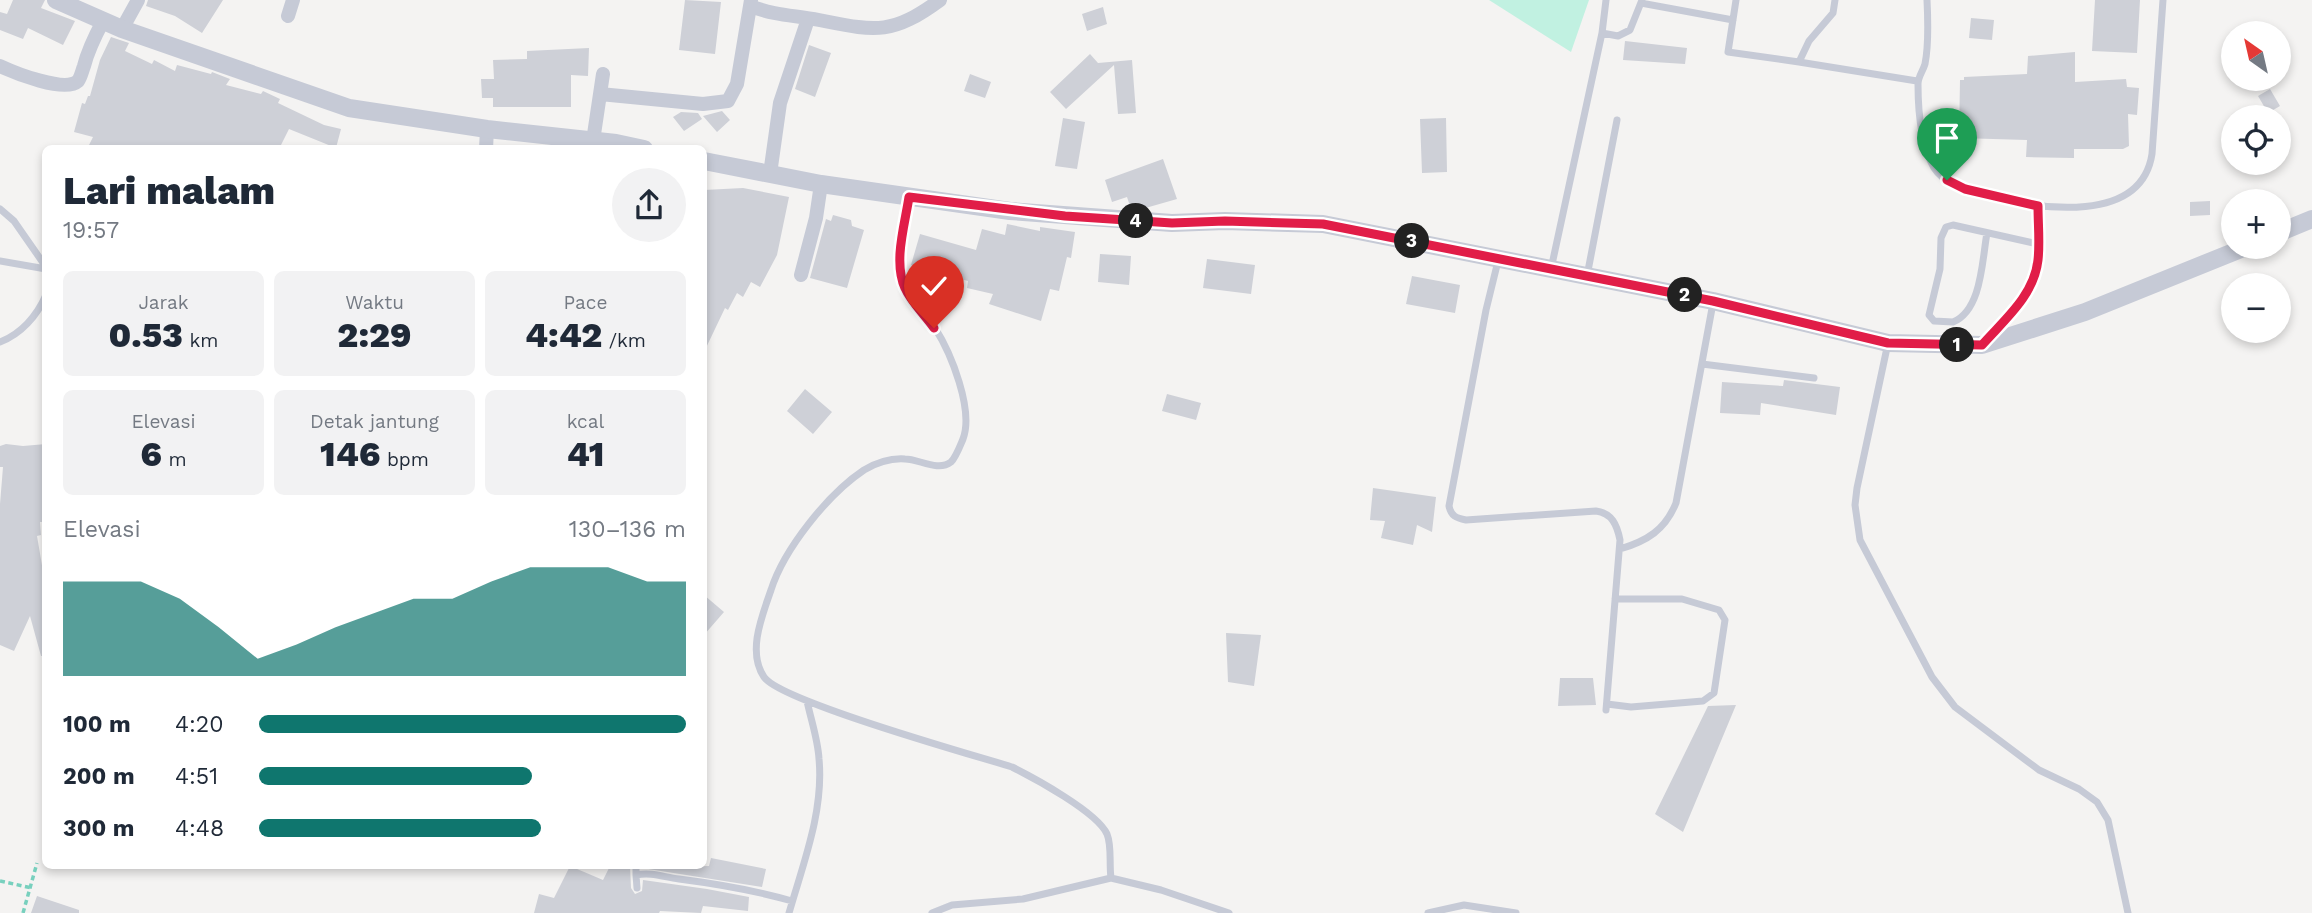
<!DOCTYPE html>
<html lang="id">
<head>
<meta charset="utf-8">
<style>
  body { margin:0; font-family:"Work Sans",sans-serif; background:#f2f2f3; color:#1f2937; height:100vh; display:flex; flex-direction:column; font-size:26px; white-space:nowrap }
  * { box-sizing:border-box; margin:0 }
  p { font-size:23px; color:#747a83 }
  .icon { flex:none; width:38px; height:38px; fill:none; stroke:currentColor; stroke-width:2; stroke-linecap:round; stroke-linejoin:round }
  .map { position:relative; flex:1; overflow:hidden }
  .sheet { position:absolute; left:42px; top:145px; width:665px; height:724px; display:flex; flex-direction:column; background:#fff; border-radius:10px; box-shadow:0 4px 10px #0003 }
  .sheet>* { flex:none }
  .needle { width:46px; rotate:326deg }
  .tools { position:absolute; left:2221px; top:21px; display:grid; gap:14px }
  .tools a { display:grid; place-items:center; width:70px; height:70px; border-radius:50%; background:#fff; box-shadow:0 4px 10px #0003; font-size:35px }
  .pin { position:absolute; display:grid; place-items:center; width:60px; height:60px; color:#fff; margin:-72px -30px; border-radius:50% 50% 50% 0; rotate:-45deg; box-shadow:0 0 7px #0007 }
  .pin .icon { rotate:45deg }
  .km { position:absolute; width:35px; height:35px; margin:-18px; border-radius:50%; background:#222; color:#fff; font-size:19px; line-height:35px; text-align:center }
  .round { display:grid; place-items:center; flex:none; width:74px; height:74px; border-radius:37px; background:#f2f2f3 }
  .summary { display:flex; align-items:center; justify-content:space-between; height:119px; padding:0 21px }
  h1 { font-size:38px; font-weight:800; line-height:52px }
  .metrics { display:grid; grid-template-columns:repeat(3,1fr); gap:10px; height:119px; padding:7px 21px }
  .metrics div { display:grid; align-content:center; border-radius:10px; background:#f2f2f3; text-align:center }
  .metrics b { font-size:35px; font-weight:800 }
  .metrics small { font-size:19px; font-weight:400 }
  .metrics p { font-size:19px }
  .chart { height:196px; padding:14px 21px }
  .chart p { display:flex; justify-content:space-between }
  .chart svg { width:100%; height:126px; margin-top:7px; fill:#0f766e; opacity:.7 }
  ul { padding:0 21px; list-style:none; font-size:23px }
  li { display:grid; grid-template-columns:112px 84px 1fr; align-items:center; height:52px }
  li i { height:18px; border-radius:9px; background:#0f766e }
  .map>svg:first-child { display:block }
  .green { fill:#c1f1e1 }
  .building { fill:#ced0d7 }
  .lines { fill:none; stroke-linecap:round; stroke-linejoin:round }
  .path { stroke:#78d0be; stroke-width:3.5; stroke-dasharray:5 3.5; stroke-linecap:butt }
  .service { stroke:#c6cad6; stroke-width:7 }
  .minor { stroke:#c6cad6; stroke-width:14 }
  .tertiary { stroke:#c6cad6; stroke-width:18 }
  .route-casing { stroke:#fff; stroke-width:14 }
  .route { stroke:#e11d48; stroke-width:9 }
</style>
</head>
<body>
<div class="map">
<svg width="2312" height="913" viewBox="0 0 2312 913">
  <rect width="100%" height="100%" fill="#f4f3f2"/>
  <!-- green -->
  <path class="green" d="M1489,0H1589L1571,52Z"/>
  <!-- building -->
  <path class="building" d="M13,0H45L41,8L75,21L63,45L28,28L23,39L0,30V12L7,14Z
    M148,0H223L202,33L175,16L146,6Z
    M685,0L721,2L715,54L679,50Z
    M2095,0H2140L2137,53L2092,51Z
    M1103,7L1107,24L1087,31L1082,14Z
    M1971,18L1994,20L1992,40L1969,38Z
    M111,37L129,43L125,51L152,64L154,60L175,71L177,65L211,74L212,72L230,79L226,85L261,94L263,91L280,99L278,103L324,125L341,129L336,148L289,129L279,149H87L93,137L74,132L82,103L85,104L88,96H90L100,60Z
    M1625,41L1687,48L1685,64L1623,60Z
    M809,45L831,53L815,97L795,89Z
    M589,48L588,76L571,75V107H493V98H482L481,79H494L493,60L527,59V51Z
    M2075,52V82L2126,79L2127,87L2139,88L2137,115L2128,114L2129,146L2123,149H2074V158L2026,157L2027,140L1959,138L1960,80H1964V77L2027,74L2028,56Z
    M1090,54L1098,63L1132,60L1136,113L1118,114L1114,65L1066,109L1050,92Z
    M970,74L991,82L985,98L964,91Z
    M2270,89L2280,106L2268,113L2258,96Z
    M722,111L730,120L717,132L703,116Z
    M681,112L698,113L702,119L684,131L673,117Z
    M1063,118L1085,122L1077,169L1055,166Z
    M1446,118L1447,172L1422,173L1420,119Z
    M1163,159L1177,199L1142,209H1131L1127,197L1112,202L1105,180Z
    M743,188L789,197L777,255L760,287L751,282L743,297L737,293L728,310L725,308L704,352V190Z
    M2210,201V215L2190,216V202Z
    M833,215L851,220L852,226L864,230L847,288L810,278L826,219L831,221Z
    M1007,224L1040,231V227L1075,232L1071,258L1067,257L1059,291L1050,289L1041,321L989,304L993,294L967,288L968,281L911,265L920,234L976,250L982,229L1005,235Z
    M1100,254L1131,256L1129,285L1098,282Z
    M1207,259L1255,265L1251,294L1203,288Z
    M1412,276L1460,285L1455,313L1406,304Z
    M1784,380L1840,387L1836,415L1761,403L1760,415L1720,413L1722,382L1783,386Z
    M805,389L832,412L813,434L787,411Z
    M1167,394L1201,403L1196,420L1162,411Z
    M6,444L23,446L46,444V522H40L41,535L37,536L44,577L46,656H41L30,616L14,651L0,645V504L3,467H0V446Z
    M1373,488L1436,497L1432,532L1417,525L1413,545L1381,538L1385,521L1370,520Z
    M704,595L724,612L704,635Z
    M1226,633L1261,635L1254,686L1228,682Z
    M1560,678H1593L1596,705L1558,706Z
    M1736,705L1683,832L1655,814L1708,706Z
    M711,858L766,869L762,887L642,868L709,866Z
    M570,866L603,880L610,866H630L631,888L635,894L642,891L643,880L707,889L749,897L748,911L703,906L701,913L660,911L659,913H534L539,894L554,898Z
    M37,896L79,910V913H31Z"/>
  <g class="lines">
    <!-- path -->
    <path class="path" d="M0,881L32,888
      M23,913L37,863"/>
    <!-- service -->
    <path class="service" d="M1736,0L1728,52L1799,62L1809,41L1833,13L1835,0
      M1927,0C1928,20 1929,44 1925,64C1923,71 1918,77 1918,84C1918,110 1921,145 1934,168C1946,187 1971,190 1991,196C2039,209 2141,225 2152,154L2163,0
      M1641,3L1733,20
      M1602,33L1618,36L1630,30L1642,0
      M1799,62L1917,81
      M909,197C906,223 895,255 902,281C907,299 924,313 935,328C951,353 974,410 963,439C960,446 956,457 951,462C938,472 919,459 905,459C891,458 876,463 864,470C828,494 784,549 771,590C762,616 747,652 764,677C780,701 973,755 1012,767C1034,778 1097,812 1107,834C1112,846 1109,864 1111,878L1161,890L1229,913
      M0,209L14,221L46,267
      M1987,233C1982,260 1982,310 1953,322L1934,321L1929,315L1940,269L1941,238L1946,227L1953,225L2038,244
      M0,261L46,269
      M1498,261L1486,310L1449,506C1451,516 1456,518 1466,520L1596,511C1612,513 1617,525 1620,540L1606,710
      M1551,269L1602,33L1606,0
      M1587,276L1617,120
      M1988,339C2000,326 2015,313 2025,298C2042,270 2038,237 2038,206
      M0,342C21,334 37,316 46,295
      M1888,343L1857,488L1855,505L1860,540L1932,677L1955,707L2039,770L2079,789L2097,802L2108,820L2128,913
      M1702,364L1814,378
      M1620,549C1647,541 1665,530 1676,503L1713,303
      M1607,704L1631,707L1703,701L1714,693L1725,620L1719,610L1682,599H1615
      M636,866V875C652,872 663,877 679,879C718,884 754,890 792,901
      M636,875L637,888
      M789,913C803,864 824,811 819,759C818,740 811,720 807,701
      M932,913L952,905L1023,899L1111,878
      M1428,913L1464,905L1516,913"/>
    <!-- minor -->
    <path class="minor" d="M750,6C777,16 793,15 819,20C875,31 891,36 940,0
      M288,16L293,0
      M122,29L138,0
      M0,66C15,73 65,93 78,81C81,77 82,71 84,66C88,50 95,36 103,21
      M600,94L703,104L728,101L737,84L751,0
      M593,141L603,74
      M486,149L487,129
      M770,174L780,103L808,19
      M801,275L816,218L821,184"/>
    <!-- tertiary -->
    <path class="tertiary" d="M56,0L122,29L349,108L487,129L616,143L644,149
      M704,161L821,184L1010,211L1172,223L1225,221L1323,224L1713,301L1888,343L1982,345L2085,312L2246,247
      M2278,233L2312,219"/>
  </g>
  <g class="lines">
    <!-- route casing -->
    <g class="route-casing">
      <path id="route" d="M934,328C925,315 911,302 905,288C893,262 905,224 909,197L1065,216L1172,223L1225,221L1323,224L1713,301L1888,343L1982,345C2004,320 2034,296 2038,260C2040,243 2038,224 2038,206L1965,189L1947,180"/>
    </g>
    <!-- route -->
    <use href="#route" class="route"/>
  </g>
</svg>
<div class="tools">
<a><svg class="needle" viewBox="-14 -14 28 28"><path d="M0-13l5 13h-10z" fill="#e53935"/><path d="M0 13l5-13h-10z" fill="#747a83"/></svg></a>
<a><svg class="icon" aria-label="locate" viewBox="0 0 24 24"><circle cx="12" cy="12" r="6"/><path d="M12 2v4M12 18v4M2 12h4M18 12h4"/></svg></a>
<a>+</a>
<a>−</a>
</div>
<div class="pin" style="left:1947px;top:180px;background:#1e9e55"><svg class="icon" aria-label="arrive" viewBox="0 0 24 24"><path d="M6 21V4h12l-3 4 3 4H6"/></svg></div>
<div class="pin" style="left:934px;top:328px;background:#d93025"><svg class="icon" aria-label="check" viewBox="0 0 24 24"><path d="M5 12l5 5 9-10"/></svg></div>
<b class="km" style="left:1957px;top:345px">1</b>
<b class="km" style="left:1685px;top:295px">2</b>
<b class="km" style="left:1412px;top:241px">3</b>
<b class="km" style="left:1136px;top:221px">4</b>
<section class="sheet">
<div class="summary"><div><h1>Lari malam</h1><p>19:57</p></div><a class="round"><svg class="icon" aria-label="share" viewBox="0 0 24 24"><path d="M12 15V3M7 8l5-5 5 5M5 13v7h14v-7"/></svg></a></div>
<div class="metrics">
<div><p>Jarak</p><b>0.53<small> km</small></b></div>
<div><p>Waktu</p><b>2:29</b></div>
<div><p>Pace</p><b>4:42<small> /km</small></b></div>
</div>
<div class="metrics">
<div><p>Elevasi</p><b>6<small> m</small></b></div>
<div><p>Detak jantung</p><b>146<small> bpm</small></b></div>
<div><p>kcal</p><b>41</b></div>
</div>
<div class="chart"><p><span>Elevasi</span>130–136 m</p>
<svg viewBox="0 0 160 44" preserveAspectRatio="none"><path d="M0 44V11L10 11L20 11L30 17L40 27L50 38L60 33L70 27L80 22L90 17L100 17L110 11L120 6L130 6L140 6L150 11L160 11V44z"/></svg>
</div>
<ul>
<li><b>100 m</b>4:20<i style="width:100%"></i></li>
<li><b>200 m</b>4:51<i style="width:64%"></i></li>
<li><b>300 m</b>4:48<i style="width:66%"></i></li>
</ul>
</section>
</div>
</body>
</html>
